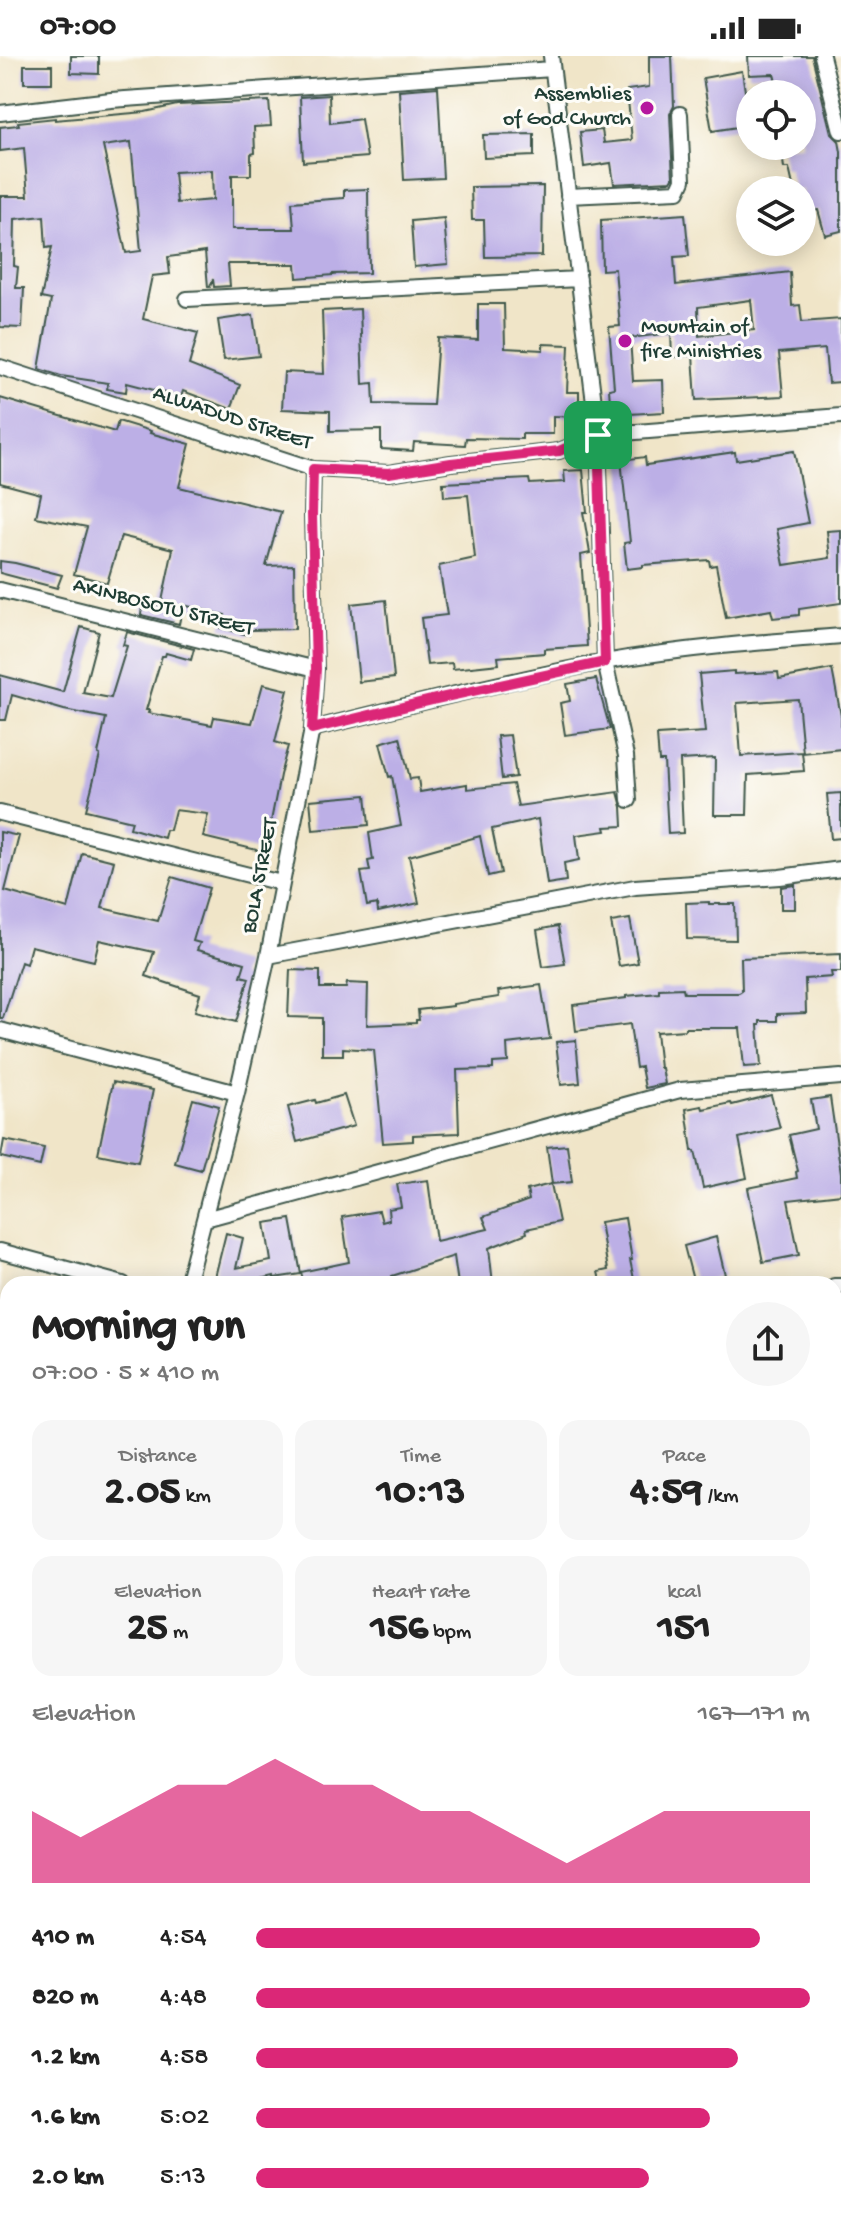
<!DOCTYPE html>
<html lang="en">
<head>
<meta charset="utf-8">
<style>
  body { margin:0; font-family:"Gochi Hand",sans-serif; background:#f6f6f6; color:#222; height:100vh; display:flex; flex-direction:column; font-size:30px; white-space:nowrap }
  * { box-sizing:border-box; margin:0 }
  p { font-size:26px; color:#767676 }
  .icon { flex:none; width:44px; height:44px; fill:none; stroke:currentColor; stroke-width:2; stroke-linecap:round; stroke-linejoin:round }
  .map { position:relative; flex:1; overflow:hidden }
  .details { position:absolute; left:0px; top:1220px; width:842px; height:950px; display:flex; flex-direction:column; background:#fff; border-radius:24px 24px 0 0; box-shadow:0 4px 20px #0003 }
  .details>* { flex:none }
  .tools { position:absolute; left:736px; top:24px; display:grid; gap:16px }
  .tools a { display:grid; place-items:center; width:80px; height:80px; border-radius:50%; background:#fff; box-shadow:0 4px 20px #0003; font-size:40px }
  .pin { position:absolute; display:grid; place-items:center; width:68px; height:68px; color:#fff; margin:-34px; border-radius:16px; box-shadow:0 4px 12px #0006 }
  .round { display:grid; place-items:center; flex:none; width:84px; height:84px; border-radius:42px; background:#f6f6f6 }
  .headline { display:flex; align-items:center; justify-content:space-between; height:136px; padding:0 32px }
  h1 { font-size:44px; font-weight:700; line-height:60px }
  .figures { display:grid; grid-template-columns:repeat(3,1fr); gap:12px; height:136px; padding:8px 32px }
  .figures div { display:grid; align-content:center; border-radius:20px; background:#f6f6f6; text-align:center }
  .figures b { font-size:40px; font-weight:700 }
  .figures small { font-size:22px; font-weight:400 }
  .figures p { font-size:22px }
  .chart { height:224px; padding:16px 32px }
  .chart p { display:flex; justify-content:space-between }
  .chart svg { width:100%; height:144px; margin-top:8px; fill:#db2777; opacity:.7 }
  ul { padding:0 32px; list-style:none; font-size:26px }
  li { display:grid; grid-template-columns:128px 96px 1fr; align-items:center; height:60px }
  li i { height:20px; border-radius:10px; background:#db2777 }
  .status { display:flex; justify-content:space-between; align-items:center; height:56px; padding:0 40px; background:#fff; direction:ltr }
  .status svg { height:22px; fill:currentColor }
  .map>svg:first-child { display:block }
  .building { fill:#bcafe6; fill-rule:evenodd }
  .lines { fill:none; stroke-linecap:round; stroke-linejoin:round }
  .lane-casing { stroke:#3e564a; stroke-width:11 }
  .street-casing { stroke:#3e564a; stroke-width:18 }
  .lane { stroke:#fff; stroke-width:7 }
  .street { stroke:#fff; stroke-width:14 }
  .route-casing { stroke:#fff; stroke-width:16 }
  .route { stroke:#db2777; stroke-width:10 }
  .poi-dot { fill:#b5179e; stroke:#fdfcf7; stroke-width:3 }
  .labels { text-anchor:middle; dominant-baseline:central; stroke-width:6; stroke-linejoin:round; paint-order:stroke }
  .poi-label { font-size:22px; fill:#1f3d34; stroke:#fdfcf7; text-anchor:end }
  .street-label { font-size:22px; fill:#1f3d34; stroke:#fdfcf7 }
</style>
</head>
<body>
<div class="status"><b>07:00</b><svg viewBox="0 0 49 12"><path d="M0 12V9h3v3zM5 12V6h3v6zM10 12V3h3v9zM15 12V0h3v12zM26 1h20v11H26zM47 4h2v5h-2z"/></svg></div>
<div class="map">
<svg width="841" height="2169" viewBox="0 0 841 2169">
  <rect width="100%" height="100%" fill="#fdfcf7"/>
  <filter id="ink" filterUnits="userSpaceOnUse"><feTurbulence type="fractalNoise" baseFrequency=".0125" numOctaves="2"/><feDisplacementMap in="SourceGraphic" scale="16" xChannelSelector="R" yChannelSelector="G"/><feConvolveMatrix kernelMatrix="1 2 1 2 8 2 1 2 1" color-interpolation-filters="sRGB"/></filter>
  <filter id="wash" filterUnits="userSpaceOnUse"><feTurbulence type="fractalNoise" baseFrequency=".006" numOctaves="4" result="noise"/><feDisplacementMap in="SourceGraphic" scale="32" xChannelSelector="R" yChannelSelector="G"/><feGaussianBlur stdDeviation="1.8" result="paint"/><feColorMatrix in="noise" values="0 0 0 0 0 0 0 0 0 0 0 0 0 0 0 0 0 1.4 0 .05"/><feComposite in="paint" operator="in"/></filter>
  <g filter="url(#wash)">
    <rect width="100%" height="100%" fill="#f0e5c8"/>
    <g id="blocks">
      <!-- building -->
      <path class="building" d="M71,0H99V18L71,17Z
        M649,0H672L674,50L670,58L673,122L671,125L614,128L611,107L584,111L580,76L602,74L604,87L632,84L627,34L649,31Z
        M748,0H812L831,77L839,85L841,96V175L825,179L818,154L802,157V134H794L789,112H784L781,90H802V38H779L774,18L749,19Z
        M24,9H52V27H24Z
        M742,15L750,69L712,75L703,22Z
        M438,31L443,122L404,124L399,34Z
        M329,39L330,67L361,63L367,101L303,106L300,41Z
        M269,45L271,70L254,71L255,97L251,98V119H232V173H294L292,146L344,142V134L368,133L369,217L333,218L334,219L297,222L296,208H228L230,230L214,231L213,223L210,231H208L205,196L168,201L170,218L152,220L143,263L198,277L189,309L240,329L231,353L183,335L181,341L127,327L126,336L107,333L108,327L61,320L39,313L51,244L41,242L52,191L46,192L44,160L15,163L14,210L18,211L16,232H24L22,272L0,271V140H28L24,92L0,95V71L19,69L18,66L55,62V64L145,56L177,49ZM131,86L141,195L126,197L103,90ZM212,114L213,144L177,147L174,116Z
        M534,78V100L484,102L483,79Z
        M543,130L542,200L485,201L484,164H472L471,131Z
        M685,158L689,200L674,201L676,229L790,216L792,250L800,249L802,266L841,263V326L828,327L825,293L779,297L783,340L696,344L693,299L672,301L671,277L630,282L633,325L663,324L664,356L611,359L609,333L614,332L609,271L620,270L615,213L602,214L601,164ZM751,244L754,274L699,280L698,251Z
        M444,162L448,208L414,211L411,165Z
        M478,248H504L505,292L543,294V288L569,289L567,336H579V361L553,360V378H522V383L466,382L465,389L414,386L413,395L381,393V374L330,375V355L282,353L284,316L324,318L322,255L360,253L363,328L373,327L374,348L433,349L438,282L478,284Z
        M253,259L259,300L224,304L218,264Z
        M0,342L115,376L118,365L151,375L150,377L190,388L179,431L281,456L266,510L294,509L295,573L249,574V579L221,572L225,559L183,549L179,568L141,559L143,543L161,550L173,493L121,480L107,527L74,518L87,471L36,461L41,438L0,427Z
        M794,395L808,467L777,473L784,509L830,502L827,475L841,474V547L799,553V559L773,562L771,554L726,562L716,509L710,510L709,504L643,509V511L627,513L624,487L630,486L621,404L645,401L646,409L735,396L736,404Z
        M583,414L587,456H583L590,497L581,499L587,590L544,593V597L498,601L499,608L453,613L452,607L427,609L421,562L447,559L439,510L475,502L468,439L444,441L443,427L529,423L530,428L565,426L564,415Z
        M0,505L15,507L62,519L57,532L0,517Z
        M386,544L394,622L359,626L351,548Z
        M81,571L99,576L83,637L111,642L127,590L123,589L127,576L194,593L191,604L166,597L165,600H162L146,654H149L148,657L212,669L214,661L252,667L263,628L288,634L275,686L288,690L280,719L265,796L203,781L208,758L175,754L170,774H166L164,782L130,772L132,765L86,754L100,699L98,698L106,662L64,654L12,639L6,664H0V619L63,636Z
        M832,613L841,660V693L803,697L798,643L737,647L741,700L802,696L804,715L748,719L747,759H714L715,702L680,704L683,777L668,778L664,705H659L657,679L705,676L699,618L734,615V618L778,616L779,623Z
        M596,623L610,673L565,679L560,647L570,645L567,628Z
        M510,679L516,721L502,723L497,680Z
        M400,681L410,723L418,722L420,736L467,728V733L513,728L518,750L618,736L622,751L623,770L605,771L606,775L576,779L579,804L564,807L566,825L547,828L538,763L492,773L501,817L488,820L480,780L409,800L419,847L378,856L377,848L367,850L361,816L370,815L368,805L373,804L369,777L401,770L392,720L389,721L380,687Z
        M841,737V782L831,783L827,738Z
        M366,739L369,769L313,774L310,744Z
        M0,776L19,780L5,835L68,853L82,797L114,805L102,852L158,865L172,821L209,832L193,885L200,887L197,894L245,907L241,920L249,922L236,966L195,955L200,938L146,920L154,896L99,884L94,905L31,890L26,908L21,906L3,962H0Z
        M795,829V853H781V831Z
        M709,846V848H735L736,884L687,883L686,847Z
        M630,863L638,907L619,910L611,866Z
        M558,870L565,908L543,911L537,874Z
        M841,898V916H831L832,921L805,923L806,957L777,958V965H760V969H758L761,1010L744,1011L740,972H685V974L656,976L660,1012H662L665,1028L645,1032L641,1011L636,1012L630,968L576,975L573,949L626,942V940L659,937V933L683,932L684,937H739L742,935L741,902Z
        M290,914L320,915V932H346L347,927L368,928L367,969L416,967V964H419L418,954L453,950V948L499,941L498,935L541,929L550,983L507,988L508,1006L493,1007V1013L457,1014L459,1077L413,1079V1085L383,1087L374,994L343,992V999H322V962L288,961Z
        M576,984L580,1027L561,1029L556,986Z
        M113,1026L153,1034L138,1106L98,1098Z
        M344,1039L354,1070L297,1086L288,1051L315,1044L316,1047Z
        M771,1039L780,1072L739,1082L747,1122L703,1132L695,1095H692L686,1053L702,1050L703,1053L731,1047L732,1049Z
        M830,1041L841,1117V1138L788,1144L799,1199L763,1206L748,1132L797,1122L796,1116L798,1115L789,1079L816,1073L811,1044Z
        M193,1043L219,1050L201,1114L175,1107Z
        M4,1084L44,1092L40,1110L1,1101Z
        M567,1089L572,1126L552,1128L547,1091Z
        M428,1124L436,1185L488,1173L483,1161L529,1144L527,1134L551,1128L559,1166L526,1173L527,1177L489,1192L493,1228H458L454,1200L392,1220L394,1228H304L301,1216L349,1206L342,1161L379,1155L382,1166L389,1164L388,1153L401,1151L397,1128Z
        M625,1162L632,1204H630L635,1228H601L598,1216L608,1214L600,1166Z
        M291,1163L301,1218L274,1222V1220L238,1228L214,1225L226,1177L243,1182L236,1212L271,1205L265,1167Z
        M716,1181L725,1219L694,1228L684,1190Z"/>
    </g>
  </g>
  <g filter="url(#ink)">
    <use href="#blocks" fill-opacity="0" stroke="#3e564a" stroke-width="2"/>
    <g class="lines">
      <!-- lane casing -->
      <g class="lane-casing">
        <path id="lane" d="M0,1893H8
          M0,1977L8,1980"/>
      </g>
      <!-- street casing -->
      <g class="street-casing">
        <path id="street" d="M551,0L598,379L605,606L626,700L629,744
          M822,0L841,75
          M0,57L111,44L552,13
          M568,140L678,135L683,124L680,58
          M187,243L579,223
          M0,311L313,413L389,417L451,407L559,395L598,379L841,360
          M0,534L316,613
          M312,673C409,649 506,625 604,606C682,592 762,586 841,580
          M0,757L281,827
          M268,900L635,831L780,821L841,813
          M0,974L237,1037
          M205,1163L680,1034L841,1021
          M0,1195L123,1228
          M187,1228L237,1037L268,900L312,673L316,613L312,459L313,413
          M834,1230H841
          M0,1418L8,1420
          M0,1643L8,1645
          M834,1748H841
          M50,2162L67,2169
          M13,2169L16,2162
          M397,2169L399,2162"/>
      </g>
      <!-- lane -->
      <use href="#lane" class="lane"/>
      <!-- street -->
      <use href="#street" class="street"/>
    </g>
  </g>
  <g class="lines" filter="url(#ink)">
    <!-- route casing -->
    <g class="route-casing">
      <path id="route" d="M598,379L605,606L436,643L312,673L316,613L312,459L313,413L389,417L451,407L559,395Z"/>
    </g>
    <!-- route -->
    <use href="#route" class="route"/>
  </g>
  <!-- markers -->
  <g class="poi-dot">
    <circle cx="647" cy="52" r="8"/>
    <circle cx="625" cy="285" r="8"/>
  </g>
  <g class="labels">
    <!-- poi labels -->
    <g class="poi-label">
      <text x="631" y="39">Assemblies<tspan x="631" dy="25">of God Church</tspan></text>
      <text x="641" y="272" text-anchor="start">Mountain of<tspan x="641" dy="25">fire Ministries</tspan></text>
    </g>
    <!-- street labels -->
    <g class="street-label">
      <text transform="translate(232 363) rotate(18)">ALWADUD STREET</text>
      <text transform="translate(163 552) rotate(14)">AKINBOSOTU STREET</text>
      <text transform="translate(261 820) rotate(-79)">BOLA STREET</text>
    </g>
  </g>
</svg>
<div class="tools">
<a><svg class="icon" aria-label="locate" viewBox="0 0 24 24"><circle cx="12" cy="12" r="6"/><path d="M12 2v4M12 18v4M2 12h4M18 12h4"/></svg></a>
<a><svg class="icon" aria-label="layers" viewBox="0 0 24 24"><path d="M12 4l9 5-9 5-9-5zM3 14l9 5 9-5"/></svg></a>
</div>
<div class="pin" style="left:598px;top:379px;background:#1e9e55"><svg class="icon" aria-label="arrive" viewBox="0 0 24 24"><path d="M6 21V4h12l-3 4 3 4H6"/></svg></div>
<section class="details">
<div class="headline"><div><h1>Morning run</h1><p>07:00 · 5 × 410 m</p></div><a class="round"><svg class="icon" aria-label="share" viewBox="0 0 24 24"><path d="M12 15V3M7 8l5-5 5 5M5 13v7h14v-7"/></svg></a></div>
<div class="figures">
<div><p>Distance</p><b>2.05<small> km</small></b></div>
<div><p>Time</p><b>10:13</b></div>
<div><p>Pace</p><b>4:59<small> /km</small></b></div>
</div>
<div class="figures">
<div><p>Elevation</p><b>25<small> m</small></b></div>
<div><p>Heart rate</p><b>156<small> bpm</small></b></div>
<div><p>kcal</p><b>151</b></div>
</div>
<div class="chart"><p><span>Elevation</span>167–171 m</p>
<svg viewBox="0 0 160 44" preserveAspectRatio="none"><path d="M0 44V22L10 30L20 22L30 14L40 14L50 6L60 14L70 14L80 22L90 22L100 30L110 38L120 30L130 22L140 22L150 22L160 22V44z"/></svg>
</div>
<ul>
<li><b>410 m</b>4:54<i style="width:91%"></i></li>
<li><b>820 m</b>4:48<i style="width:100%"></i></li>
<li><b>1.2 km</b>4:58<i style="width:87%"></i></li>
<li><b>1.6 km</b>5:02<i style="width:82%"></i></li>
<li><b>2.0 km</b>5:13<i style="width:71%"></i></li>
</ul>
</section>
</div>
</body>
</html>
